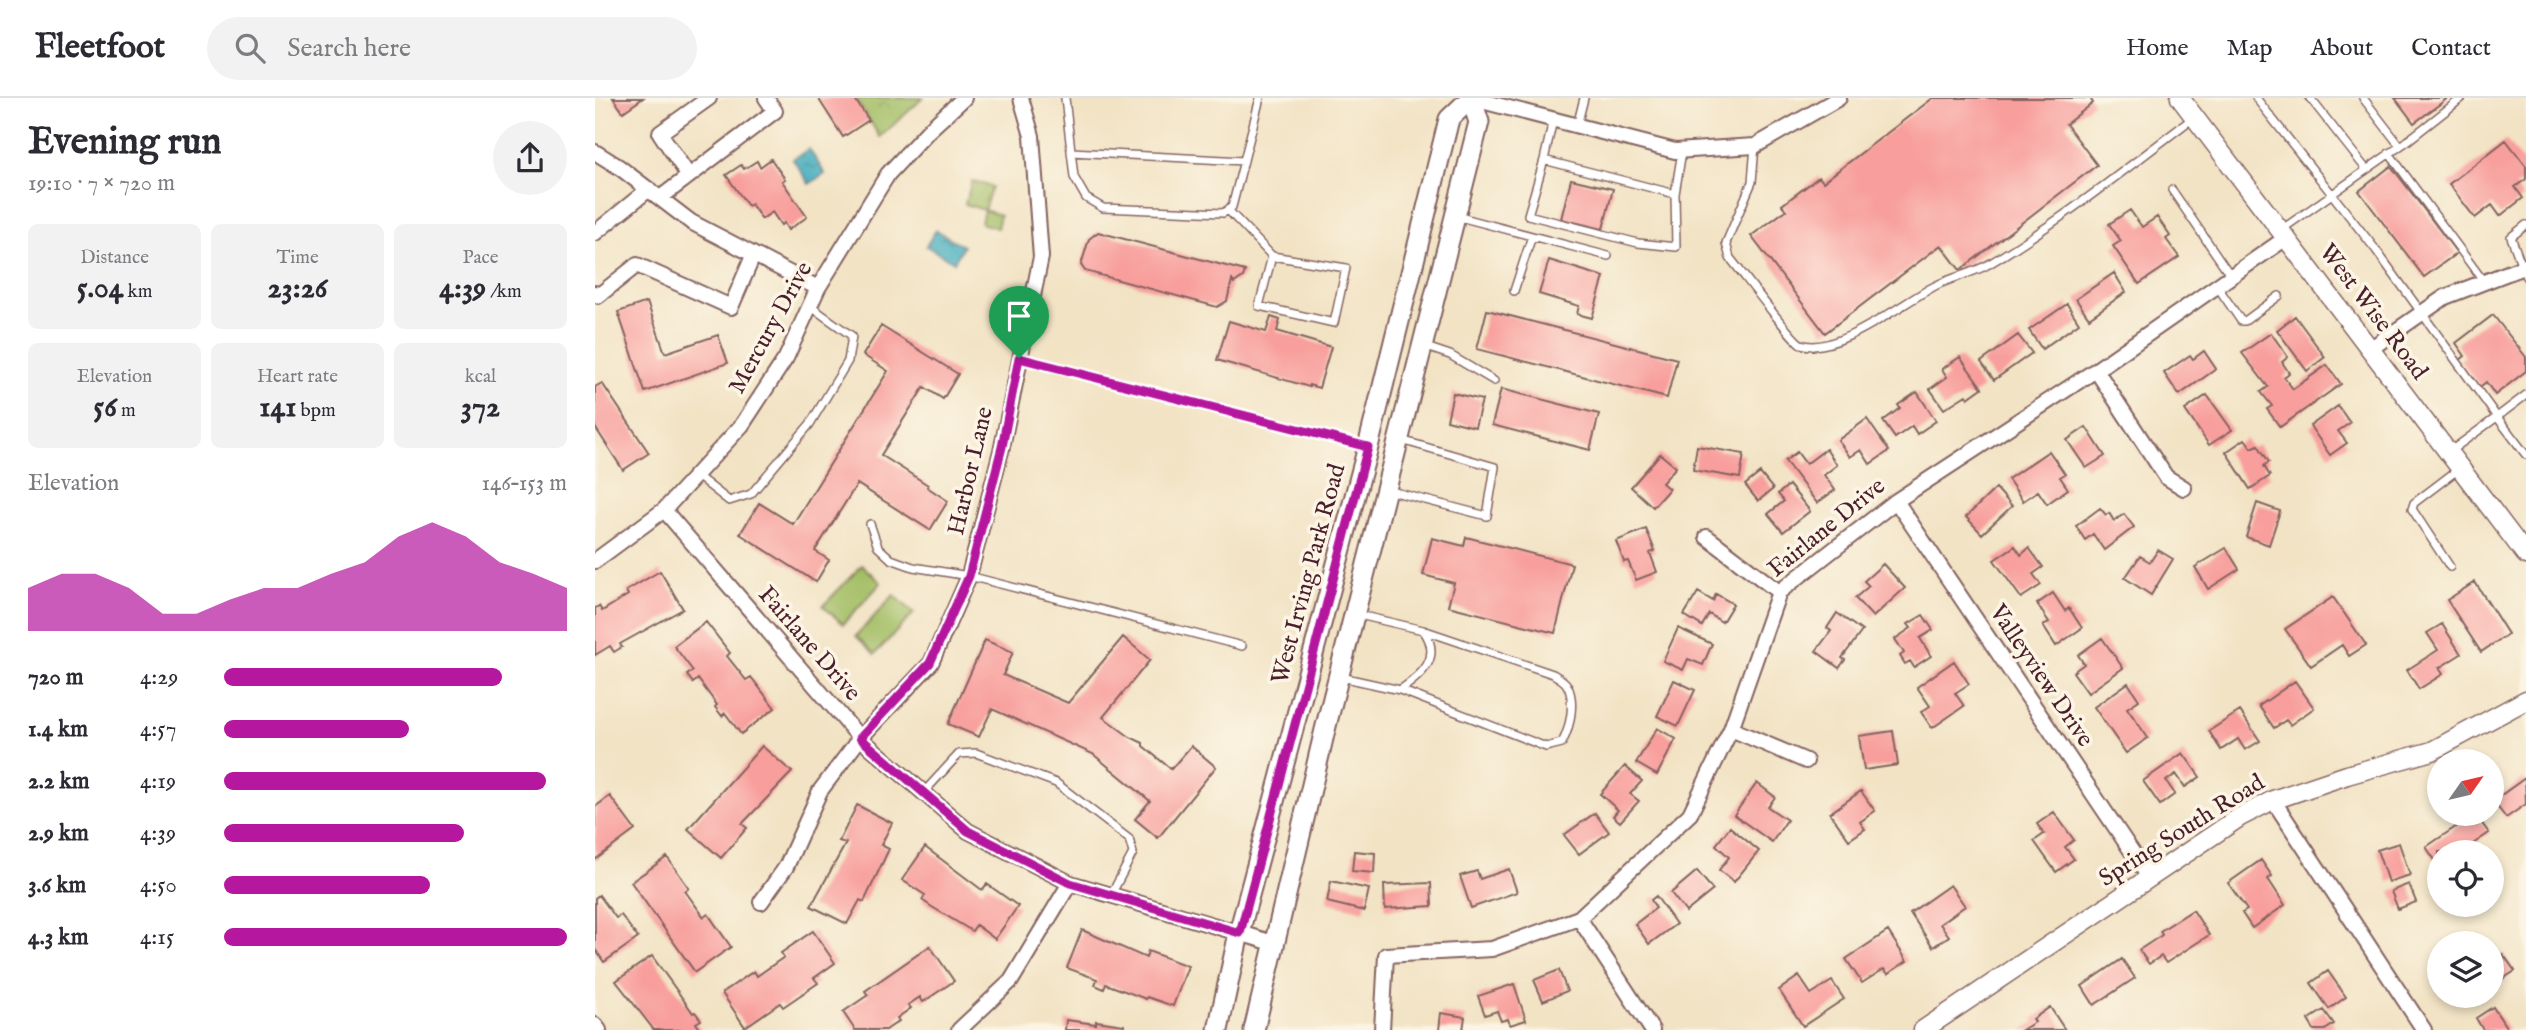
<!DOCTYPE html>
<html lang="en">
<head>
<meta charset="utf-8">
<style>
  body { margin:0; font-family:"IM FELL English",serif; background:#f2f2f3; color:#2b2b33; height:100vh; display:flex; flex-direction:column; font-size:26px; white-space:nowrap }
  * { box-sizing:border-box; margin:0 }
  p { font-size:23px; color:#7c7c81 }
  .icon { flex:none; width:38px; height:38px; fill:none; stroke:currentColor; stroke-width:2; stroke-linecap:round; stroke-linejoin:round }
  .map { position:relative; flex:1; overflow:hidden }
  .panel { display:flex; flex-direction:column; background:#fff; width:595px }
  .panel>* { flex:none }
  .needle { width:46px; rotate:56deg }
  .buttons { position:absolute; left:1832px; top:651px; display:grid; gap:14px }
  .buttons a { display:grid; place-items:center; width:77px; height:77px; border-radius:50%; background:#fff; box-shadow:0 4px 10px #0003; font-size:35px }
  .pin { position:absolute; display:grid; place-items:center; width:60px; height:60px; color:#fff; margin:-72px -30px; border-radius:50% 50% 50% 0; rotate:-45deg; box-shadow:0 0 7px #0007 }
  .pin .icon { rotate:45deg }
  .round { display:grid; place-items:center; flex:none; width:74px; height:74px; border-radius:37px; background:#f2f2f3 }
  .headline { display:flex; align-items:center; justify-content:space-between; height:119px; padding:0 28px }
  h1 { font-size:38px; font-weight:700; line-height:52px }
  .stats { display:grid; grid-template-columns:repeat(3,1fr); gap:10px; height:119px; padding:7px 28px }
  .stats div { display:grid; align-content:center; border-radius:10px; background:#f2f2f3; text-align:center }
  .stats b { font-size:30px; font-weight:700 }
  .stats small { font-size:19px; font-weight:400 }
  .stats p { font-size:19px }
  .chart { height:196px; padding:14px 28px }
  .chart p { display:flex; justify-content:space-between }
  .chart svg { width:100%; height:126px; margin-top:7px; fill:#b5179e; opacity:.7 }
  ul { padding:0 28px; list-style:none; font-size:23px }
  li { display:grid; grid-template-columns:112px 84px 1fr; align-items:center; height:52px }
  li i { height:18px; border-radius:9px; background:#b5179e }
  header { display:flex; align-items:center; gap:42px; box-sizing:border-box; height:98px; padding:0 35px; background:#fff; border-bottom:2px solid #e1e1e2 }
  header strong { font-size:33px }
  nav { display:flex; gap:38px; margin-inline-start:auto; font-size:24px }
  .search { width:490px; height:63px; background:#f2f2f3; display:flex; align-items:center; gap:18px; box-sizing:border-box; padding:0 24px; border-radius:38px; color:#7c7c81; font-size:26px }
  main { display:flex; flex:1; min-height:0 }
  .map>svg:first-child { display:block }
  .park { fill:url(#park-crowns); stroke:#766e48; stroke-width:2 }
  .garden { fill:#a3be65; stroke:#766e48; stroke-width:2 }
  .water { fill:url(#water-ripples); stroke:#446574; stroke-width:2 }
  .building { fill:#f89e9c }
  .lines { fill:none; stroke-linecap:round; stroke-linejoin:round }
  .service-casing { stroke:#856461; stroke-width:10 }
  .minor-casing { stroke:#856461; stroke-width:18 }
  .tertiary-casing { stroke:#856461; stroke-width:21 }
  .secondary-casing { stroke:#856461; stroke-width:23 }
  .service { stroke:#fff; stroke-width:7 }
  .minor { stroke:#fff; stroke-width:14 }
  .tertiary { stroke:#fff; stroke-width:18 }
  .secondary { stroke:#fff; stroke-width:19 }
  .route-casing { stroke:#fff; stroke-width:14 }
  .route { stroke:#b5179e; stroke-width:9 }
  .labels { text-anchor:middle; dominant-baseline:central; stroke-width:7; stroke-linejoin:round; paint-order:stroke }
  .street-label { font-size:24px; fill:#4a1f2b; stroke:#fcf5e5 }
</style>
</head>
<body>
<header>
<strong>Fleetfoot</strong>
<div class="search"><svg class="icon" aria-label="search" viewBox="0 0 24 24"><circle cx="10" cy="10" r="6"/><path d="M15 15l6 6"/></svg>Search here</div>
<nav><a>Home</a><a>Map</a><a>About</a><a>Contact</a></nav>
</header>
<main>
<section class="panel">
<div class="headline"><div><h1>Evening run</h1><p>19:10 · 7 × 720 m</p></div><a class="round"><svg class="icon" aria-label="share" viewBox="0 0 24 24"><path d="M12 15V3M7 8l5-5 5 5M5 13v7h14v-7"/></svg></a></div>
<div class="stats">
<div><p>Distance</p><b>5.04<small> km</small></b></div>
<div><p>Time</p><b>23:26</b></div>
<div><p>Pace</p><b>4:39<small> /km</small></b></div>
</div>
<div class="stats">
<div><p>Elevation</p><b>56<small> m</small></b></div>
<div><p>Heart rate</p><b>141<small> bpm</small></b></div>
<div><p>kcal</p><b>372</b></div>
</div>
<div class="chart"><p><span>Elevation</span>146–153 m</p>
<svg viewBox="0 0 160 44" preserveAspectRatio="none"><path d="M0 44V29L10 24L20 24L30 29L40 38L50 38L60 33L70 29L80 29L90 24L100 20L110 11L120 6L130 11L140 20L150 24L160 29V44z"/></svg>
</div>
<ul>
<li><b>720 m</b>4:29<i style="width:81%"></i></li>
<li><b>1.4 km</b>4:57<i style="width:54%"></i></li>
<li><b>2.2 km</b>4:19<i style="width:94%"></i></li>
<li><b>2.9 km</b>4:39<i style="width:70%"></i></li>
<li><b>3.6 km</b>4:50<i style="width:60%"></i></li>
<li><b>4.3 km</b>4:15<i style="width:100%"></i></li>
</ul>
</section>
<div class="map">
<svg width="1931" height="932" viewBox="0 0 1931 932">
  <defs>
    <pattern id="park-crowns" width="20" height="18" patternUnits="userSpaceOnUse" patternTransform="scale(1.75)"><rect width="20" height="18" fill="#a3be65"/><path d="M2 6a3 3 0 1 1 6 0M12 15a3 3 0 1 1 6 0" fill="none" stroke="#879a53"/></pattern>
    <pattern id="water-ripples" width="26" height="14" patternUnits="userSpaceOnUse" patternTransform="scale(1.75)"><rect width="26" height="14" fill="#3eabbd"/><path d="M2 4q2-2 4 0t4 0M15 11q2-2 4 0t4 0" fill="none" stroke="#368b9a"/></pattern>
  </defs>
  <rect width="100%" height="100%" fill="#fcf5e5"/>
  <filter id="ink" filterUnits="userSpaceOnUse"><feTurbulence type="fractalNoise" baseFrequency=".0143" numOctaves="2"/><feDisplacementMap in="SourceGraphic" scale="14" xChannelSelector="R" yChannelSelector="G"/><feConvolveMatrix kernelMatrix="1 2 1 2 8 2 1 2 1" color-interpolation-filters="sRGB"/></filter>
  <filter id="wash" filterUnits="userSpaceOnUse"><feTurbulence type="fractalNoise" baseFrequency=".00686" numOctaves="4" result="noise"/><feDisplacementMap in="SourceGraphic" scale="28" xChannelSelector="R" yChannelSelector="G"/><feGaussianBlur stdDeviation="1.57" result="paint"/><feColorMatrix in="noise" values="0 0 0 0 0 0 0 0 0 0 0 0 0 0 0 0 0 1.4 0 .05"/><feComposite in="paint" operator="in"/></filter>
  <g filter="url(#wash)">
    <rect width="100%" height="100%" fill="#f2e3c5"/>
    <!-- park -->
    <path class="park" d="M260,0H328L285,39Z
      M377,83L397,89L389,112L405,117L402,130L386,125L389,112L370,106Z"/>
    <!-- garden -->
    <path class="garden" d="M267,467L286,485L248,526L228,508Z
      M299,497L319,515L280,556L261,538Z"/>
    <!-- water -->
    <path class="water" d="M214,51L230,76L214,86L198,61Z
      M341,132L368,148L359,164L331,148Z"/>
    <g id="blocks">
      <!-- building -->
      <path class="building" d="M18,0H48L28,14Z
        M223,0H259L274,22L248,39Z
        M1338,0H1495L1498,5L1471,26L1502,67L1365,172L1346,147L1230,235L1156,138L1191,112L1187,107L1224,79L1228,84Z
        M1800,0H1853L1819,25Z
        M1911,42L1931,68V81L1920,89L1928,100L1905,118L1897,107L1880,120L1854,86Z
        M176,61L190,81L187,83L212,119L193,132L189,125L186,127L177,114L167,121L156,106L153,108L131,77L146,67L149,71L162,63L165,69Z
        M1796,68L1862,155L1829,179L1764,93Z
        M976,81L1018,91L1008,131L966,121Z
        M1535,112L1547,129L1562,119L1575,138L1571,141L1584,159L1544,186L1518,148L1526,143L1514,126Z
        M503,134L650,173L648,179L639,185L637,182L632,203L622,209L490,173L486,167L494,141Z
        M954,162L1009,179L997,220L982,216L984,208L944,196Z
        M1519,175L1531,194L1494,220L1481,201Z
        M52,204L70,255L123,237L133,265L50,294L23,214Z
        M1472,206L1484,225L1447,251L1434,232Z
        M892,212L1082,261L1072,300L882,251Z
        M1898,217L1931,259V273L1900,297L1891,284L1885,289L1865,262L1870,258L1861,245Z
        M1700,218L1730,259L1712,273L1682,232Z
        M676,219L685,222L682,233L736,249L724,290L714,287V289L622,262L634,223L671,234Z
        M286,228L363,276L348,301L329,289L286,357L333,387L332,389L353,403L335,432L262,386L220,453L234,462L221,484L145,436L164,405L198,426L293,273L268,257Z
        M1676,235L1693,259L1687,264L1694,275L1689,279L1698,291L1732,267L1746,286L1685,329L1672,311L1677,308L1666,294L1673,289L1647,255Z
        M1423,237L1437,255L1399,282L1386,264Z
        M1609,253L1621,271L1584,297L1569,275L1595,257L1598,261Z
        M1365,259L1387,290L1373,300L1371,297L1349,311L1335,291L1352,279L1347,271Z
        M7,285L54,355L28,372L0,329V289Z
        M906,291L1004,316L995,352L897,327Z
        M1322,294L1341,323L1322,336L1317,328L1300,340L1288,323L1305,310L1303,307Z
        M858,295L887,302L880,329L852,322Z
        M1612,297L1637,332L1614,347L1590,312Z
        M1743,308L1755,325L1743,333L1752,345L1735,357L1715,328Z
        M1272,321L1294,353L1275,366L1266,352L1255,359L1243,342Z
        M1491,329L1510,358L1491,370L1472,342Z
        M1650,341L1657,350L1663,347L1674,364L1669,368L1675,378L1655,391L1631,354Z
        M1102,348L1149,356L1145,380L1098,372Z
        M1231,351L1242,367L1229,377L1240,392L1222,405L1190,363L1202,354L1211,366Z
        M1454,353L1470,376L1465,379L1473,391L1452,406L1443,393L1428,403L1413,381Z
        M1065,356L1081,369L1067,385L1074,391L1058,409L1036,389Z
        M1165,375L1178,391L1163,403L1150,387Z
        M1194,387L1215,413L1188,434L1173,416L1189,403L1183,396Z
        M1401,390L1417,408L1387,436L1371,419Z
        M1662,405L1685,413L1674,447L1651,439Z
        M1505,410L1511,417L1514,415L1519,423L1529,416L1539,429L1509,452L1498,436L1490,442L1481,428Z
        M1051,431L1060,453L1055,455L1062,474L1041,482L1033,463L1029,464L1021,443Z
        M871,439L977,466L960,535L853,508L859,485L828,477L837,440L869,448Z
        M1420,448L1426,457L1434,450L1448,469L1438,476L1446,487L1426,500L1399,462Z
        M1631,450L1644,471L1613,491L1600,469Z
        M1563,452L1578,461L1556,497L1530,480L1545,458L1555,464Z
        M1288,466L1310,490L1278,519L1260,500L1274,488L1269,483Z
        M65,473L88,511L25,546L27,549L19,554L15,548L0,557V510L4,508L7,513L33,497L31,493Z
        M1880,484L1913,536L1886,554L1852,502Z
        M1103,494L1118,503L1121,496L1138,506L1127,524L1114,516L1107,528L1089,517Z
        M1458,495L1470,513L1474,510L1487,530L1461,548L1448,528L1454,524L1442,506Z
        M1738,499L1771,547L1754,558L1747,547L1716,568L1690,531Z
        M1242,515L1267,533L1247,560L1250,562L1244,570L1221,553L1236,533L1232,530Z
        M1328,517L1338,532L1325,540L1336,558L1319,569L1315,563L1310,566L1305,558L1309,555L1300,541L1316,530L1313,526Z
        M111,524L135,555L132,558L151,582L156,579L180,610L146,636L130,615L127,618L120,609L122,607L103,581L98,585L92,577L98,573L79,548Z
        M1847,526L1866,556L1844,570L1848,576L1824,591L1812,572L1843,552L1832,535Z
        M1083,530L1117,546L1108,567L1093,561L1088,572L1068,563Z
        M528,539L555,562L508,619L535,639L548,645V648L576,671L596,648L621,669L563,740L540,721L555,703L498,656L397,611L384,639L353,626L390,542L418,554L408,577L473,605Z
        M1507,540L1528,570L1493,595L1478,574L1489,566L1483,557Z
        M1359,563L1374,586L1360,595L1369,608L1337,630L1326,614L1335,608L1322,589Z
        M1079,582L1100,592L1083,628L1062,618Z
        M1700,583L1719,610L1695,627L1691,622L1679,630L1664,608Z
        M1533,585L1544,602L1532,610L1553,640L1531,655L1499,609Z
        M1645,613L1665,643L1650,652L1643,641L1626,652L1614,633Z
        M1062,630L1081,641L1062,677L1041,665Z
        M1298,633L1303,667L1269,672L1264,638Z
        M167,648L197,674L147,726L152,730L126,760L93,731Z
        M1588,655L1605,679L1590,689L1581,676L1571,683L1580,696L1565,707L1548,683Z
        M1030,668L1047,683L1035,696L1044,703L1025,724L1018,718L1023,712L1005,696Z
        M1930,680L1931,706L1911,720L1898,703Z
        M1162,685L1180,699L1173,709L1192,722L1177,744L1139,717Z
        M1266,693L1280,713L1265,724L1270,731L1254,742L1235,715Z
        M15,698L40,732L0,762V709Z
        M262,707L297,725L286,747L294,751L269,804L265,802L252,826L216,808L251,745L244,743Z
        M1459,714L1479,742L1470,749L1479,761L1461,774L1439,743L1449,736L1442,726Z
        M1000,715L1014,734L984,756L969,737Z
        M1880,716L1894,735L1866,754H1844V768L1831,749Z
        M1135,729L1164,753L1139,784L1124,772L1134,759L1121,747Z
        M1804,745L1815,777L1793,784L1782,752Z
        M330,749L387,792L392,786L423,808L400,841L381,827L377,833L337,809L327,802L330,797L307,782Z
        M759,753L780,755L779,775L757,773Z
        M72,759L94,790L90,793L109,819L113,816L136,849L100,874L36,784Z
        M1666,762L1677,778L1673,781L1690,807L1657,830L1647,815L1652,812L1633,785Z
        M914,771L922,794L876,810L865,778L882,773L885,781Z
        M1102,773L1118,792L1091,814L1076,795Z
        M736,783L774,791L769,813L732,804Z
        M836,785L837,808L790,811L789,787Z
        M1814,786L1821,804L1803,811L1796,793Z
        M1355,787L1370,808L1345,826L1354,838L1338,849L1315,815Z
        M4,797L21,820L26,817L43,840L9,864L0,851V800Z
        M1061,798L1081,826L1054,846L1040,826L1061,810L1056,802Z
        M1598,812L1614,837L1571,865L1566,858L1554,866L1544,852L1567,837L1565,833Z
        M487,832L551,860L553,853L593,868L578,908L552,899L551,901L511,886L509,891L500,887L502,881L472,870Z
        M218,833L240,865L219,880L223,885L188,909L185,905L150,929L127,895L159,873L162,878L189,859L186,855Z
        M1293,833L1312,863L1293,876L1289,871L1267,885L1251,861Z
        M335,848L359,883L328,904L325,899L313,907L316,910L302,920L304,923L291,932H260L248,914L273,897L270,893Z
        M1908,856L1920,873L1903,884L1897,876V864Z
        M57,858L98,915L100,914L106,922L101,925L106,932H59L21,883Z
        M1527,861L1540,880L1499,907L1487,888Z
        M964,872L972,893L948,903L939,882Z
        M1733,873L1751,899L1734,911L1716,885Z
        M1204,878L1216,896L1237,883L1249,901L1208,928L1184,892Z
        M919,886L931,922L915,927L913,921L906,923L902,913L890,917L883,898Z
        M1455,909L1470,932H1427L1440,924L1438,921Z
        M1898,909L1913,932H1888L1881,920Z
        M1729,912L1739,926L1730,932H1719L1713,922Z
        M846,915L870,919L868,932H844Z
        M471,922L501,926V923L529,927L528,932H470Z"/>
    </g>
  </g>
  <g filter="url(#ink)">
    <use href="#blocks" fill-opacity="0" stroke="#856461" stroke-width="2"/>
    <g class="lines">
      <!-- service casing -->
      <g class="service-casing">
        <path id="service" d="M470,0L479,79L491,100L508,110L628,115L637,109L665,0
          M1661,0L1781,152L1902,319L1854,354
          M1715,0L1771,71
          M1768,0L1805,48
          M958,22L949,62L1080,96L1087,53
          M982,28L989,0
          M1160,48L1157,84L1131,145L1135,160C1146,173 1197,242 1206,246C1240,259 1310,203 1340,188C1357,179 1377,176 1394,166C1466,123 1532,70 1598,20
          M476,54L649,63
          M1794,55L1889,184
          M949,62L933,117L1043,145L1081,149L1080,96
          M1577,92L1636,178
          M633,112L677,158L664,208L739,225L751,170L677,158
          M861,118L1013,158
          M1931,127L1916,139L1931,179
          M1686,132L1811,44L1867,0
          M1622,188L1646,223H1650L1684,198
          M919,193L937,138
          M828,248L855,257L899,283
          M425,260L773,349
          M1931,297L1902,319L1931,357
          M101,377L134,403L156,396L215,326L253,263L257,238L215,208
          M792,392L892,418L900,369L806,342
          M275,426L283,449L296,461L318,469L374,478L647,548
          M1855,469L1817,411L1819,405L1865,370
          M746,579L805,592C827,577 848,559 828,532L760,516
          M805,592L951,649L967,645C975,630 981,603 972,587C969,582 963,579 958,576L828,532
          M329,694L364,656L381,655L461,685L534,741L538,755L516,797"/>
      </g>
      <!-- minor casing -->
      <g class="minor-casing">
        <path id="minor" d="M875,0L1080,53L1160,48L1244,0
          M0,54L24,69L96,124L223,190
          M93,77L65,35L114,0
          M65,100L180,13L171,0
          M0,135L54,91
          M0,195L3,198L42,167L136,209L158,158
          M1775,251L1850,199L1931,168
          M1501,272L1571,379L1589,390
          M1301,403L1554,779
          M69,412L265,640L373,733L475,785L678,845
          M1112,439L1184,494
          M0,463L69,412L147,327L191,260L223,190L293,76L334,32L369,0
          M1136,631L1211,663
          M1678,702L1829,932
          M166,804L191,769L225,693L265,640L336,565L374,478L407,349L446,159L437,38L426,0
          M984,820L1057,932
          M0,927L4,932
          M364,932L416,883L475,785
          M787,932L791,857L897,851L984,820L1095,716L1136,631L1184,494L1301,403L1501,272L1691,140"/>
      </g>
      <!-- tertiary casing -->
      <g class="tertiary-casing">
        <path id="tertiary" d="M1585,0L1931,457
          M1328,932L1645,719L1678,702L1752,677L1837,653L1931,602"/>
      </g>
      <!-- secondary casing -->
      <g class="secondary-casing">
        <path id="secondary" d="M623,932L644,835L773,349L854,21L876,0
          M659,932L730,632L884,24L876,0"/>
      </g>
      <!-- service -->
      <use href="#service" class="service"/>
      <!-- minor -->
      <use href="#minor" class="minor"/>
      <!-- tertiary -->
      <use href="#tertiary" class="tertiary"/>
      <!-- secondary -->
      <use href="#secondary" class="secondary"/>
    </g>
  </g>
  <g class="lines" filter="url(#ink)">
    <!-- route casing -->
    <g class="route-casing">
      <path id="route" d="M424,260L773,349L645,835L475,785L373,733L265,640L335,565L374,478L407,349Z"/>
    </g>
    <!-- route -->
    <use href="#route" class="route"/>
  </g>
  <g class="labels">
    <!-- street labels -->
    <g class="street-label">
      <text transform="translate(1778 214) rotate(53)">West Wise Road</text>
      <text transform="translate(176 230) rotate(-61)">Mercury Drive</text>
      <text transform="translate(376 373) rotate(-77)">Harbor Lane</text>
      <text transform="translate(1232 430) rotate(-39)">Fairlane Drive</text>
      <text transform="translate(714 476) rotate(-75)">West Irving Park Road</text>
      <text transform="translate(214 546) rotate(49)">Fairlane Drive</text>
      <text transform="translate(1446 578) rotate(56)">Valleyview Drive</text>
      <text transform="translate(1587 733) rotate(-32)">Spring South Road</text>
    </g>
  </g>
</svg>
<div class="buttons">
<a><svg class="needle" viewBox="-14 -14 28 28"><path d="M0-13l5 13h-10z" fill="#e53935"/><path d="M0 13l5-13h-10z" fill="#7c7c81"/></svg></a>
<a><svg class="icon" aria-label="locate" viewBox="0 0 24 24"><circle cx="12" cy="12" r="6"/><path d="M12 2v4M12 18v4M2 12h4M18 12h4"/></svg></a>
<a><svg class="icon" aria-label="layers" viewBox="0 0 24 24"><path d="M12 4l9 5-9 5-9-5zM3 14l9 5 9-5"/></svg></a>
</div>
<div class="pin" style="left:424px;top:260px;background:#1e9e55"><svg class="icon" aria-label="arrive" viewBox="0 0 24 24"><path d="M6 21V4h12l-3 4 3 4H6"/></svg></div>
</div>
</main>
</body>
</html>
